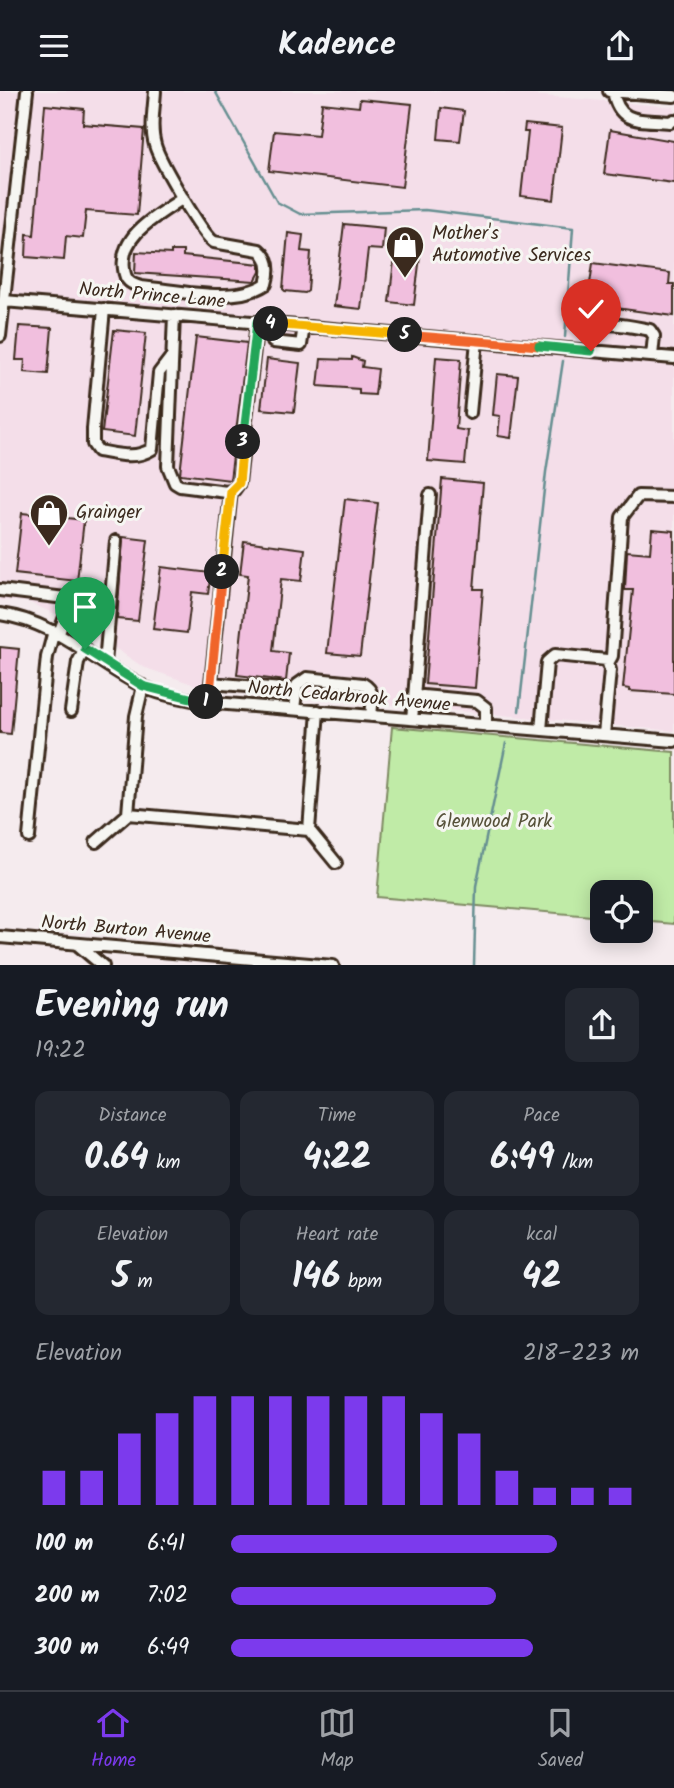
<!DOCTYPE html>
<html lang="en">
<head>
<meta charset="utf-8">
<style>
  body { margin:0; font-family:Kalam,sans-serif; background:#242831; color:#f1f3f6; height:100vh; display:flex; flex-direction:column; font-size:26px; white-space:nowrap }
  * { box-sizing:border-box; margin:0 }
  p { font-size:23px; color:#9ea1a6 }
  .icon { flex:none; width:38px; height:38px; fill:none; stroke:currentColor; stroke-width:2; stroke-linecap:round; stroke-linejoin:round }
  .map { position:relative; height:874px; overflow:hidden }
  .side { display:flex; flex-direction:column; background:#171b24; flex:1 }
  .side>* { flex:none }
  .fabs { position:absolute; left:590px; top:789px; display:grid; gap:14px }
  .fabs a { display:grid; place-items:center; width:63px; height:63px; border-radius:14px; background:#171b24; box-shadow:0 4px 18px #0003; font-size:35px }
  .pin { position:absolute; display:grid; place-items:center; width:60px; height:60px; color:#fff; margin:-72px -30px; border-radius:50% 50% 50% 0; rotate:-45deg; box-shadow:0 0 7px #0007 }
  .pin .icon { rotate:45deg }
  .km { position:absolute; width:35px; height:35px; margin:-18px; border-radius:50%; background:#222; color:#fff; font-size:19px; line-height:35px; text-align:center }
  .round { display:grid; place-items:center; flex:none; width:74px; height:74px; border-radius:14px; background:#242831 }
  .summary { display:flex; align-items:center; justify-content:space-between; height:119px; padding:0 35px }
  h1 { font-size:38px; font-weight:700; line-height:52px }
  .figures { display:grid; grid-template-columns:repeat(3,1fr); gap:10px; height:119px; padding:7px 35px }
  .figures div { display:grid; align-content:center; border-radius:14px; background:#242831; text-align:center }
  .figures b { font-size:35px; font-weight:700 }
  .figures small { font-size:19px; font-weight:400 }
  .figures p { font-size:19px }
  .chart { height:196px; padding:14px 35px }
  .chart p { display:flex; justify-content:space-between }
  .chart svg { width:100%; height:126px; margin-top:7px; stroke:#7c3aed; stroke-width:6 }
  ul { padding:0 35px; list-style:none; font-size:23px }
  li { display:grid; grid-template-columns:112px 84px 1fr; align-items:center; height:52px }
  li i { height:18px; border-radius:9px; background:#7c3aed }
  header { display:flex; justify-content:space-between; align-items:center; height:91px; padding:0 35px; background:#171b24; font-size:32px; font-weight:700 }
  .menu { display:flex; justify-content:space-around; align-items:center; height:98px; border-top:2px solid #363941; background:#171b24; font-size:19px; color:#9ea1a6 }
  .menu a { display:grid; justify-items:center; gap:4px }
  .menu .current { color:#7c3aed }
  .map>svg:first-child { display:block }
  .built { fill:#f4dee9 }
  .green { fill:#c0eba7; stroke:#7e8a62; stroke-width:2 }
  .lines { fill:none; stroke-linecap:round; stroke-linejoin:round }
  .stream { stroke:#668f91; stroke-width:2.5 }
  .building { fill:#f1bfde; stroke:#3b2a1e; stroke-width:2 }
  .minor-casing { stroke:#3b2a1e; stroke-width:16 }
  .minor { stroke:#f6f6f2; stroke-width:10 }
  .split-1-casing { stroke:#fff; stroke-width:14 }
  .split-2-casing { stroke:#fff; stroke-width:14 }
  .split-3-casing { stroke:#fff; stroke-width:14 }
  .split-4-casing { stroke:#fff; stroke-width:14 }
  .split-5-casing { stroke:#fff; stroke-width:14 }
  .split-6-casing { stroke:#fff; stroke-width:14 }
  .split-7-casing { stroke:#fff; stroke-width:14 }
  .split-1 { stroke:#22a559; stroke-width:9 }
  .split-2 { stroke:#f0652b; stroke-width:9 }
  .split-3 { stroke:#f5b400; stroke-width:9 }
  .split-4 { stroke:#22a559; stroke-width:9 }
  .split-5 { stroke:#f5b400; stroke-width:9 }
  .split-6 { stroke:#f0652b; stroke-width:9 }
  .split-7 { stroke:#22a559; stroke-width:9 }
  .labels { text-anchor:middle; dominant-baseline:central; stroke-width:6; stroke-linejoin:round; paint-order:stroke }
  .poi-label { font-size:19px; fill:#3b2a1e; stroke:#f6f6f2; text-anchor:start }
  .street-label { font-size:19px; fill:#3b2a1e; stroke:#f6f6f2 }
  .park-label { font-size:19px; fill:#565139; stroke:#f6f6f2 }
</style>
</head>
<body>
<header><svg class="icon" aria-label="menu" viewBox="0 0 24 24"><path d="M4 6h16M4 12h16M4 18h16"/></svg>Kadence<svg class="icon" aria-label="share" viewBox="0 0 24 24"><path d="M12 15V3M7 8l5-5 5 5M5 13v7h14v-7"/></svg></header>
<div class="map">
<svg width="674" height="875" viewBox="0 0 674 875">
  <rect width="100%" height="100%" fill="#f5ebee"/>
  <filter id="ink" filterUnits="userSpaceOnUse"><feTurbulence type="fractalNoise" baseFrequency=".0143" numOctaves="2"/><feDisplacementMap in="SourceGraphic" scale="14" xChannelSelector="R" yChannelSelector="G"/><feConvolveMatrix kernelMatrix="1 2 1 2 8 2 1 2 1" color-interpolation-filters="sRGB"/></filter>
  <g filter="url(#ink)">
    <!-- built -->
    <path class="built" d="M0,0H485L674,16V640L201,596L143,576L84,536L28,511L0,509Z"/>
    <!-- green -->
    <path class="green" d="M392,636L674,661V833L641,830L640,802H602V826L377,806Z"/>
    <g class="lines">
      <!-- stream -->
      <path class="stream" d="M215,0L277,111L300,123L425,119L573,137L565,246
        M519,620L546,381L563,270
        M474,875L476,795L506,652"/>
    </g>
    <!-- building -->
    <path class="building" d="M360,8L412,13L402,96L269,80L274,40L318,44L322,12L359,16Z
      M45,14L84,18L83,33L144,38L137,124L86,120L83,147L66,145L64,169L26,166L27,143L34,144Z
      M441,17L464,20L460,50L438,48Z
      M525,33L562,37L554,109L521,105L528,41H524Z
      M610,39L674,50V92L604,83Z
      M344,133L384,137L382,159L368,158L361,218L334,215Z
      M288,142L303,144L301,160L311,161L308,200L305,202L285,200L283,198Z
      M171,160H183V165L260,173V181L255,190L135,182L136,161L171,163Z
      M395,162L420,165L414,214L389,211Z
      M593,172L670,182L669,193H674V225L587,213Z
      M19,235L52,237L48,283L24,281L25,269H16Z
      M114,239L146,242L135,345L102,341Z
      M196,246L247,252L230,389L180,383Z
      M352,266L363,270L362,276L378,278L375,304L359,303V298L318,295L321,268L352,269Z
      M436,266L461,268L456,338L468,340L465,373L428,370Z
      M267,268L300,272L294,321L261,318Z
      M497,283L518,285L511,347L498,345L500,325L493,324Z
      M442,388L483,392L474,498H483L475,597L425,593Z
      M345,408L378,412L360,565L327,562Z
      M22,422L84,429L77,490L15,483Z
      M652,438L674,440V603L630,600V598L623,597L633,499H625L627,460L650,462Z
      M123,446L148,449L138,530L117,528Z
      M244,450L305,458L301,490L281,488L273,560L289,562L286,590L237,584L248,484L240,483Z
      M161,476L211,482L208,503L192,501L187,542L153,538Z
      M0,556L19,558L11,643L0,642Z"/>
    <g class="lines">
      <!-- minor casing -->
      <g class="minor-casing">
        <path id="minor" d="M155,0C154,18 150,37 155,54C159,69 203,145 214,151L259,159C270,168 270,180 266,193C235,214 177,199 141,196C131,193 125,190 124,178C119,143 159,124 183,107
          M609,0L674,5
          M613,0C619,35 641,28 670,31L674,29
          M4,210L674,267
          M104,218L93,338V353L98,360C117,363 135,369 152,358L159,282L172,265
          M174,224L168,375L175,392L180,395L227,401L234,399L239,392L257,231
          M275,233L273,251L301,254L304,235
          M0,245L27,0
          M591,260C591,254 591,242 595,238C603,228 638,237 650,239L654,245L652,265
          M470,322L477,250
          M0,499L65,507V526L59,542
          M0,523C56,531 92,569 140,594C159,604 183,607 203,611L674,650
          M105,572L116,450
          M608,572L612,565L622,426L638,405L674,406
          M211,592L295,599
          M143,595L136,625L128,723L309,739L318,620
          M414,607L430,404
          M209,611L231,400
          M294,618L297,594L307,587L363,593C376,600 372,612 371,625
          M71,620L78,571L85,558
          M412,628L414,607L423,605L477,610L486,617V635
          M541,639L547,571L555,564L607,569L610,579L604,644
          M309,739L336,772
          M29,746L47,566L54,540
          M96,751L128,723
          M0,846L333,875
          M78,854L103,875"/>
      </g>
      <!-- minor -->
      <use href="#minor" class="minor"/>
    </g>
  </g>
  <g class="lines" filter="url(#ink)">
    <!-- split-1 casing -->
    <g class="split-1-casing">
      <path id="split-1" d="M85,558L143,595L206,611"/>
    </g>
    <!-- split-2 casing -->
    <g class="split-2-casing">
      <path id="split-2" d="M206,611H209L222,481"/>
    </g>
    <!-- split-3 casing -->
    <g class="split-3-casing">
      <path id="split-3" d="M222,481L231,400L239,392L243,351"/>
    </g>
    <!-- split-4 casing -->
    <g class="split-4-casing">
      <path id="split-4" d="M243,351L257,231L271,233"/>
    </g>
    <!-- split-5 casing -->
    <g class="split-5-casing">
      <path id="split-5" d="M271,233L405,244"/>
    </g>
    <!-- split-6 casing -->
    <g class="split-6-casing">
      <path id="split-6" d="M405,244L539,255"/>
    </g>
    <!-- split-7 casing -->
    <g class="split-7-casing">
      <path id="split-7" d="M539,255L591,260"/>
    </g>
    <!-- split-1 -->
    <use href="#split-1" class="split-1"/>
    <!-- split-2 -->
    <use href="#split-2" class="split-2"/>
    <!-- split-3 -->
    <use href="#split-3" class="split-3"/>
    <!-- split-4 -->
    <use href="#split-4" class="split-4"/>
    <!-- split-5 -->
    <use href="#split-5" class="split-5"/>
    <!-- split-6 -->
    <use href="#split-6" class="split-6"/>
    <!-- split-7 -->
    <use href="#split-7" class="split-7"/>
  </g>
  <!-- icons -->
  <defs>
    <g id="shop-pin" transform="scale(2.0125)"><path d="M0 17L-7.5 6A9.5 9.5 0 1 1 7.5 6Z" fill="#3b2a1e" stroke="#f6f6f2"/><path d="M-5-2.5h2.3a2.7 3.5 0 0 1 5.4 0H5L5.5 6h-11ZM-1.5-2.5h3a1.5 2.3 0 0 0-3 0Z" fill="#fff"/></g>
  </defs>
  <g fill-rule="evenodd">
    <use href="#shop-pin" x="405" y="154"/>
    <use href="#shop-pin" x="49" y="422"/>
  </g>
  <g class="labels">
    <!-- poi labels -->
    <g class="poi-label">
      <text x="432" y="143">Mother's<tspan x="432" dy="22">Automotive Services</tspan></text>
      <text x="76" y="422">Grainger</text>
    </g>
    <!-- street labels -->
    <g class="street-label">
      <text transform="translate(152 205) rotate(5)">North Prince Lane</text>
      <text transform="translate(349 606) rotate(5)">North Cedarbrook Avenue</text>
      <text transform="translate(126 839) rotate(5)">North Burton Avenue</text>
    </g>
    <!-- park labels -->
    <g class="park-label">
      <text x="494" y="731">Glenwood Park</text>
    </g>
  </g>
</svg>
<div class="fabs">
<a><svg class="icon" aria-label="locate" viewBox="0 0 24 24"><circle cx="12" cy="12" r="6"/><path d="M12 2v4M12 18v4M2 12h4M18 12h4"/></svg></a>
</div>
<div class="pin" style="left:85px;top:558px;background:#1e9e55"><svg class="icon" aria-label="arrive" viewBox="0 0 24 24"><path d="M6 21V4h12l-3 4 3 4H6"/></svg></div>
<div class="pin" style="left:591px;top:260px;background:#d93025"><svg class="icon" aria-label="check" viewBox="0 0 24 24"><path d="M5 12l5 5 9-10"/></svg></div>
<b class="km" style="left:206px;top:611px">1</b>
<b class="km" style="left:222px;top:481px">2</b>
<b class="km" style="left:243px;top:351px">3</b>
<b class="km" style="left:271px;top:233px">4</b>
<b class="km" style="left:405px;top:244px">5</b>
</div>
<section class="side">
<div class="summary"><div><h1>Evening run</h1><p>19:22</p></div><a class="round"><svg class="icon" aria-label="share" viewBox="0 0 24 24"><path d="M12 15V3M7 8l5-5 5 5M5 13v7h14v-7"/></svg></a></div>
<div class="figures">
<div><p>Distance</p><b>0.64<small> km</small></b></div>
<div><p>Time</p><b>4:22</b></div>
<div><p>Pace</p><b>6:49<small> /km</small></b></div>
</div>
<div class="figures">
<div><p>Elevation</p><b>5<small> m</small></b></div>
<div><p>Heart rate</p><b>146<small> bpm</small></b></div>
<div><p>kcal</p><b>42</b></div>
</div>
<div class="chart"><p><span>Elevation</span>218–223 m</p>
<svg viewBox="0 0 160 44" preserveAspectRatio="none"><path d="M5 44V32M15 44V32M25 44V19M35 44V12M45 44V6M55 44V6M65 44V6M75 44V6M85 44V6M95 44V6M105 44V12M115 44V19M125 44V32M135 44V38M145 44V38M155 44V38"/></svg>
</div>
<ul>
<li><b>100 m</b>6:41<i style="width:80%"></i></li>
<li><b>200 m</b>7:02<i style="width:65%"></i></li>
<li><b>300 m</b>6:49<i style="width:74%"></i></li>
</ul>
</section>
<nav class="menu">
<a class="current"><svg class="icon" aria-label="home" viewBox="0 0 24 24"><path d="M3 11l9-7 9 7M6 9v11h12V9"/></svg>Home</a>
<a><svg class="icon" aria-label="map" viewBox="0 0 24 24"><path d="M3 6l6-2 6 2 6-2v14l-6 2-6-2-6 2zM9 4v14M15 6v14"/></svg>Map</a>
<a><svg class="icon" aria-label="saved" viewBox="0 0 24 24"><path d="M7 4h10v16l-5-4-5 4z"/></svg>Saved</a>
</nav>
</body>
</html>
